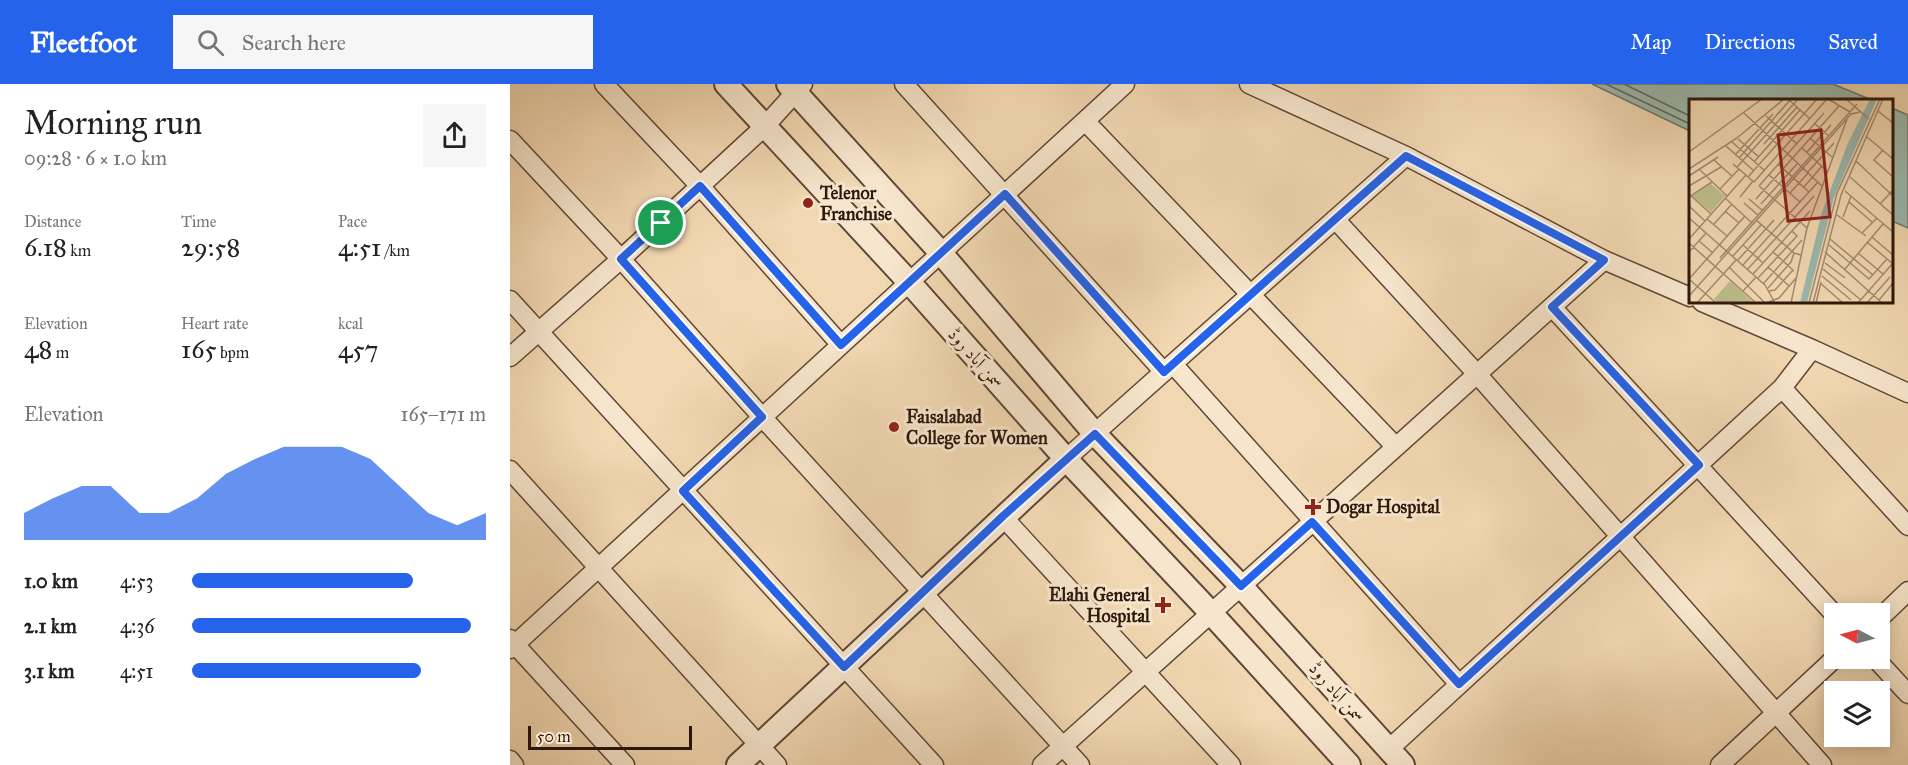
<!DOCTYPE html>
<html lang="en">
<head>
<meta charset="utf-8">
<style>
  body { margin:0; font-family:"IM FELL Great Primer",Amiri,serif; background:#f6f6f6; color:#222; height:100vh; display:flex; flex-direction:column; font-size:22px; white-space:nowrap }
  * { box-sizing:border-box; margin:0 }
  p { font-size:20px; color:#767676 }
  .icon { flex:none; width:33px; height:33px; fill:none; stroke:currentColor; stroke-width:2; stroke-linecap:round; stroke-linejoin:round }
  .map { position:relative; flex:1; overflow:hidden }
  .drawer { display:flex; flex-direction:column; background:#fff; width:510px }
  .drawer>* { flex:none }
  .needle { width:39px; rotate:276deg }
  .fabs { position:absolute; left:1314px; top:519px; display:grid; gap:12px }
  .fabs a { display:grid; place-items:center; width:66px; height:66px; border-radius:0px; background:#fff; box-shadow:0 3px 15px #0003; font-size:30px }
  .scale { position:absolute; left:18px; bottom:15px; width:164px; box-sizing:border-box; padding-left:6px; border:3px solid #2e180c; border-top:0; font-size:16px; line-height:21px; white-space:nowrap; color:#2e180c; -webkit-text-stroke:4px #f7e6cd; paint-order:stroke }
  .pin { position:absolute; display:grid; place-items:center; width:51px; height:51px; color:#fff; margin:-26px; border:3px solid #fff; border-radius:50%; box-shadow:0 2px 6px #0007 }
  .round { display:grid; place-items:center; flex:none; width:63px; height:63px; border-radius:0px; background:#f6f6f6 }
  .overview { display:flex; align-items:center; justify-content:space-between; height:102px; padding:0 24px }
  h1 { font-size:33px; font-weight:600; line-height:45px }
  .metrics { display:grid; grid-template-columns:repeat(3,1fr); gap:9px; height:102px; padding:6px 24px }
  .metrics div { display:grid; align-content:center }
  .metrics b { font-size:26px; font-weight:600 }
  .metrics small { font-size:16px; font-weight:400 }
  .metrics p { font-size:16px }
  .chart { height:168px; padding:12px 24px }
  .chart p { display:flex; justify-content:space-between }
  .chart svg { width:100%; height:108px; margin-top:6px; fill:#2563eb; opacity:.7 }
  ul { padding:0 24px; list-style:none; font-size:20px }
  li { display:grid; grid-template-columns:96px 72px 1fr; align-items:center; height:45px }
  li i { height:15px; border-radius:8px; background:#2563eb }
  header { display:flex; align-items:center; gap:36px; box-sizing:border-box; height:84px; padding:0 30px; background:#2563eb; color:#fff }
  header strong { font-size:28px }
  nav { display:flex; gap:33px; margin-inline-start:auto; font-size:21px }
  .search { width:420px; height:54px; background:#f6f6f6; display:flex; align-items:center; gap:15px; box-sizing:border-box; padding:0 21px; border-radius:0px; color:#767676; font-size:22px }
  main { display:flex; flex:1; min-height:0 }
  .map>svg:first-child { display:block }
  .water { fill:#9bb9ae; stroke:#6f796d; stroke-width:1.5 }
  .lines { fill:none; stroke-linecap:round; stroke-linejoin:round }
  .shore { stroke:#64685d; stroke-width:1.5 }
  .minor-casing { stroke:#5f4836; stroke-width:21 }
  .tertiary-casing { stroke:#5f4836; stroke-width:26 }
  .minor { stroke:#f7e6cd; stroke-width:18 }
  .tertiary { stroke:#f7e6cd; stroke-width:22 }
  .route-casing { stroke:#fff; stroke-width:12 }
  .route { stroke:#2563eb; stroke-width:8 }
  .poi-dot { fill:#8f2418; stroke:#f7e6cd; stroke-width:2 }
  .labels { text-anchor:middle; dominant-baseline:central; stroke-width:6; stroke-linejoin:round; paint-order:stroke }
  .poi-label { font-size:18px; font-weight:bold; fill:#2e180c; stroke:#f7e6cd; text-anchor:start }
  .street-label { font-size:18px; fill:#2e180c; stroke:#f7e6cd }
  .inset-road { fill:none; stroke:#a48b70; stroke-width:1.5 }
  .view { fill:#8f2418; fill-opacity:0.15; stroke:#8f2418; stroke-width:3 }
  .inset-edge { fill:none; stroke:#2e180c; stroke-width:3 }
</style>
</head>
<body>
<header>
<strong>Fleetfoot</strong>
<div class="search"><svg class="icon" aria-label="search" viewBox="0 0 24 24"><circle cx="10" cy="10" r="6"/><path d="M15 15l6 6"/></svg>Search here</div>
<nav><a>Map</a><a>Directions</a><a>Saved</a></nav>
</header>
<main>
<section class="drawer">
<div class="overview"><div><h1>Morning run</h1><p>09:28 · 6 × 1.0 km</p></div><a class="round"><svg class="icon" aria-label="share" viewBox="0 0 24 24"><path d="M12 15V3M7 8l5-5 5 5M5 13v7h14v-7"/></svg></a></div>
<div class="metrics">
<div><p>Distance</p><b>6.18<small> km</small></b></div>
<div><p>Time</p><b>29:58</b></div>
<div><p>Pace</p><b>4:51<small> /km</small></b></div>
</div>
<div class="metrics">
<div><p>Elevation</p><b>48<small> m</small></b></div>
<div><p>Heart rate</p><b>165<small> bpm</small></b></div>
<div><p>kcal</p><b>457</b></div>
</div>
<div class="chart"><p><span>Elevation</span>165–171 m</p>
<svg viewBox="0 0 160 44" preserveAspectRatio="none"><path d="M0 44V33L10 27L20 22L30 22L40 33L50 33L60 27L70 17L80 11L90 6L100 6L110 6L120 11L130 22L140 33L150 38L160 33V44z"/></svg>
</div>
<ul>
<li><b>1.0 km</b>4:53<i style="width:75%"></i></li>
<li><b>2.1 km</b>4:36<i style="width:95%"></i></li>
<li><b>3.1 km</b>4:51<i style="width:78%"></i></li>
</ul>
</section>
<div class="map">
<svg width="1398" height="681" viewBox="0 0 1398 681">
  <rect width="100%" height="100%" fill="#f2d8b2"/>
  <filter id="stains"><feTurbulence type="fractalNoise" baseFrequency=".00333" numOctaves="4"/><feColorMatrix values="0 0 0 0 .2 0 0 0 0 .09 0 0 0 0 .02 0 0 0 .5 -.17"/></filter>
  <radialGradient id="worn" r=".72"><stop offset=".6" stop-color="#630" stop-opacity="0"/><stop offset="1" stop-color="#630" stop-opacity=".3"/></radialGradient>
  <!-- water -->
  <path class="water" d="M1082,0H1323L1362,16H1180V47Z
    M1382,24L1398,31V144L1382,137Z"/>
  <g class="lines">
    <!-- shore -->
    <path class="shore" d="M1096,0L1180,40
      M1114,0L1180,32"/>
    <!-- minor casing -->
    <g class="minor-casing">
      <path id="minor" d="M94,0L190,102L331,261
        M394,0L654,288
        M739,0L896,72L1094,176L1180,213
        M575,37L886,363
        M0,56L111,175L252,333L570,681
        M825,135L967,290L1312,681
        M0,216L424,681
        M1192,218L1302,265L1398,309
        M1042,223L1324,530
        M0,273L111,175L255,42L293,0
        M663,280L949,600
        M1272,304L1398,442
        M556,375L896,72
        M0,386L267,681
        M493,433L721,681
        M1370,534L1398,507
        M0,555L115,681
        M0,565L615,0
        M1365,574L1398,610
        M879,665L1272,304L1302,265
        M0,676L4,681
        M532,681L1094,176
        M1210,681L1325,574"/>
    </g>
    <!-- tertiary casing -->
    <g class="tertiary-casing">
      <path id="tertiary" d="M216,0L399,198L556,375L701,529L839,681
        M278,0L431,169L585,350L731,502L893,681
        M228,681L556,375"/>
    </g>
    <!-- minor -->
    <use href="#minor" class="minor"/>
    <!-- tertiary -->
    <use href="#tertiary" class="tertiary"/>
  </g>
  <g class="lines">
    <!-- route casing -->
    <g class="route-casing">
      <path id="route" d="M896,72L1094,176L1042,223L1189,381L949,600L802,438L731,502L585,350L493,432L334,583L173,407L252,333L111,175L190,102L331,261L495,110L654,288Z"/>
    </g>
    <!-- route -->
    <use href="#route" class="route"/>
  </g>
  <!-- markers -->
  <g class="poi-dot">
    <circle cx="298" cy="119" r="6"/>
    <circle cx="384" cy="343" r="6"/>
    <path d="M800 414h6v6h6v6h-6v6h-6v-6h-6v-6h6z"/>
    <path d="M650 512h6v6h6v6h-6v6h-6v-6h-6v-6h6z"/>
  </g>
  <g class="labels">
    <!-- poi labels -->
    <g class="poi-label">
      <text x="310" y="109">Telenor<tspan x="310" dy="21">Franchise</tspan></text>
      <text x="396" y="333">Faisalabad<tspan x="396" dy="21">College for Women</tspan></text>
      <text x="816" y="423">Dogar Hospital</text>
      <text x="640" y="511" text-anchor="end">Elahi General<tspan x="640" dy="21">Hospital</tspan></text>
    </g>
    <!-- street labels -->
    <g class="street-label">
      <text transform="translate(466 274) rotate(48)">سمن آباد روڈ</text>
      <text transform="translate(827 608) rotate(48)">سمن آباد روڈ</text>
    </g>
  </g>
  <!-- overview -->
  <g transform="translate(1179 15)">
    <rect width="204" height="204" fill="#f2d8b2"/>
    <path d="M22,85L36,97L22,113L3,97ZM41,182L65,204H29L25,200Z" fill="#bcbe8b"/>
    <path d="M181,0H188L145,98L118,204H111L133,113L159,44Z" fill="#9bb9ae"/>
    <path class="inset-road" d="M99,0L121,20M139,0L161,13M157,0L180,20M189,12L204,24M55,14L133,87M77,17L108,45M125,24L140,37M178,38L204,60M121,39L143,58M49,40L70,58M43,43L75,71M75,45L108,8M37,47L65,72M113,49L138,72M194,51L185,61L204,78M0,53L73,0M118,53L142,26M46,56L84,15M50,59L102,0M25,61L43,77M167,62L204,97M65,63L111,11M44,65L65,83M89,65L120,93M48,68L109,0M0,70L48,39L95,0M10,70L38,97M118,74L145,44M80,76L94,88M0,77L29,58M59,78L128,0M161,78L204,116M65,83L138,0M0,87L32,68M70,87L135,14M70,87L118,129M115,88L133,67M31,90L50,70M96,90L111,103M156,92L204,133M101,94L119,74M0,95L22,115M0,98L23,83M51,98L64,82M36,99L63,124M60,100L74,112M67,100L150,7M160,103L183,123M55,104L69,116M72,105L108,65M191,105L204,91M0,107L16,122M36,112L50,124M148,116L177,137M154,118L162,97M0,119L76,186L86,204M18,120L38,137M67,121L105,154L112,156M25,125L43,105M173,134L188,119M183,138L204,156M0,140L57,76M141,140L184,176M10,142L24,154M178,143L204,165M0,144L67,204M54,146L74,164M140,146L160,163M0,153L17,134M84,153L105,172M136,153L193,204M169,154L194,175M43,158L72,126M31,159L168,5M48,162L85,121M160,163L180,180L198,160M136,164L156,179M53,167L129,83M40,168L76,204M79,168L100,187M134,170L172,201M156,170L194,125M58,171L125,97M64,175L121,112M133,177L162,201M0,180L56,117M0,180L27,204M68,180L108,137L103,132M131,184L154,204M74,185L113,141M79,189L102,163L105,154M54,192L67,178M80,192L86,191L104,171M0,197L162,15L171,13M190,201L204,184M8,204L47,161M77,204L90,199L107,179M102,204L118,129L158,20M120,204L148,94L191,0M124,204L152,96L194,0M127,204L132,183M169,204L204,164M178,204L201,178"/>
    <path class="view" d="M132,31L141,118L99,122L89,36Z"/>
    <rect width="204" height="204" class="inset-edge"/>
  </g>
  <rect width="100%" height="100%" filter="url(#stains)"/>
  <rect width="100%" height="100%" fill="url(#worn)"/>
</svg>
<div class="fabs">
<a><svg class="needle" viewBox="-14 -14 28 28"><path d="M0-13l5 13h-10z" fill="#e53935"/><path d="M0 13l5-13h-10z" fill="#767676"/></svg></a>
<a><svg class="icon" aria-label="layers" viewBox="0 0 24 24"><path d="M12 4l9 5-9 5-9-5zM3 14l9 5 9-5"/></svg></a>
</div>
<div class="scale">50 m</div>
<div class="pin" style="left:151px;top:139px;background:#1e9e55"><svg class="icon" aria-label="arrive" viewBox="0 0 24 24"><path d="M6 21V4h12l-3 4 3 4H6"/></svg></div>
</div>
</main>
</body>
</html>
